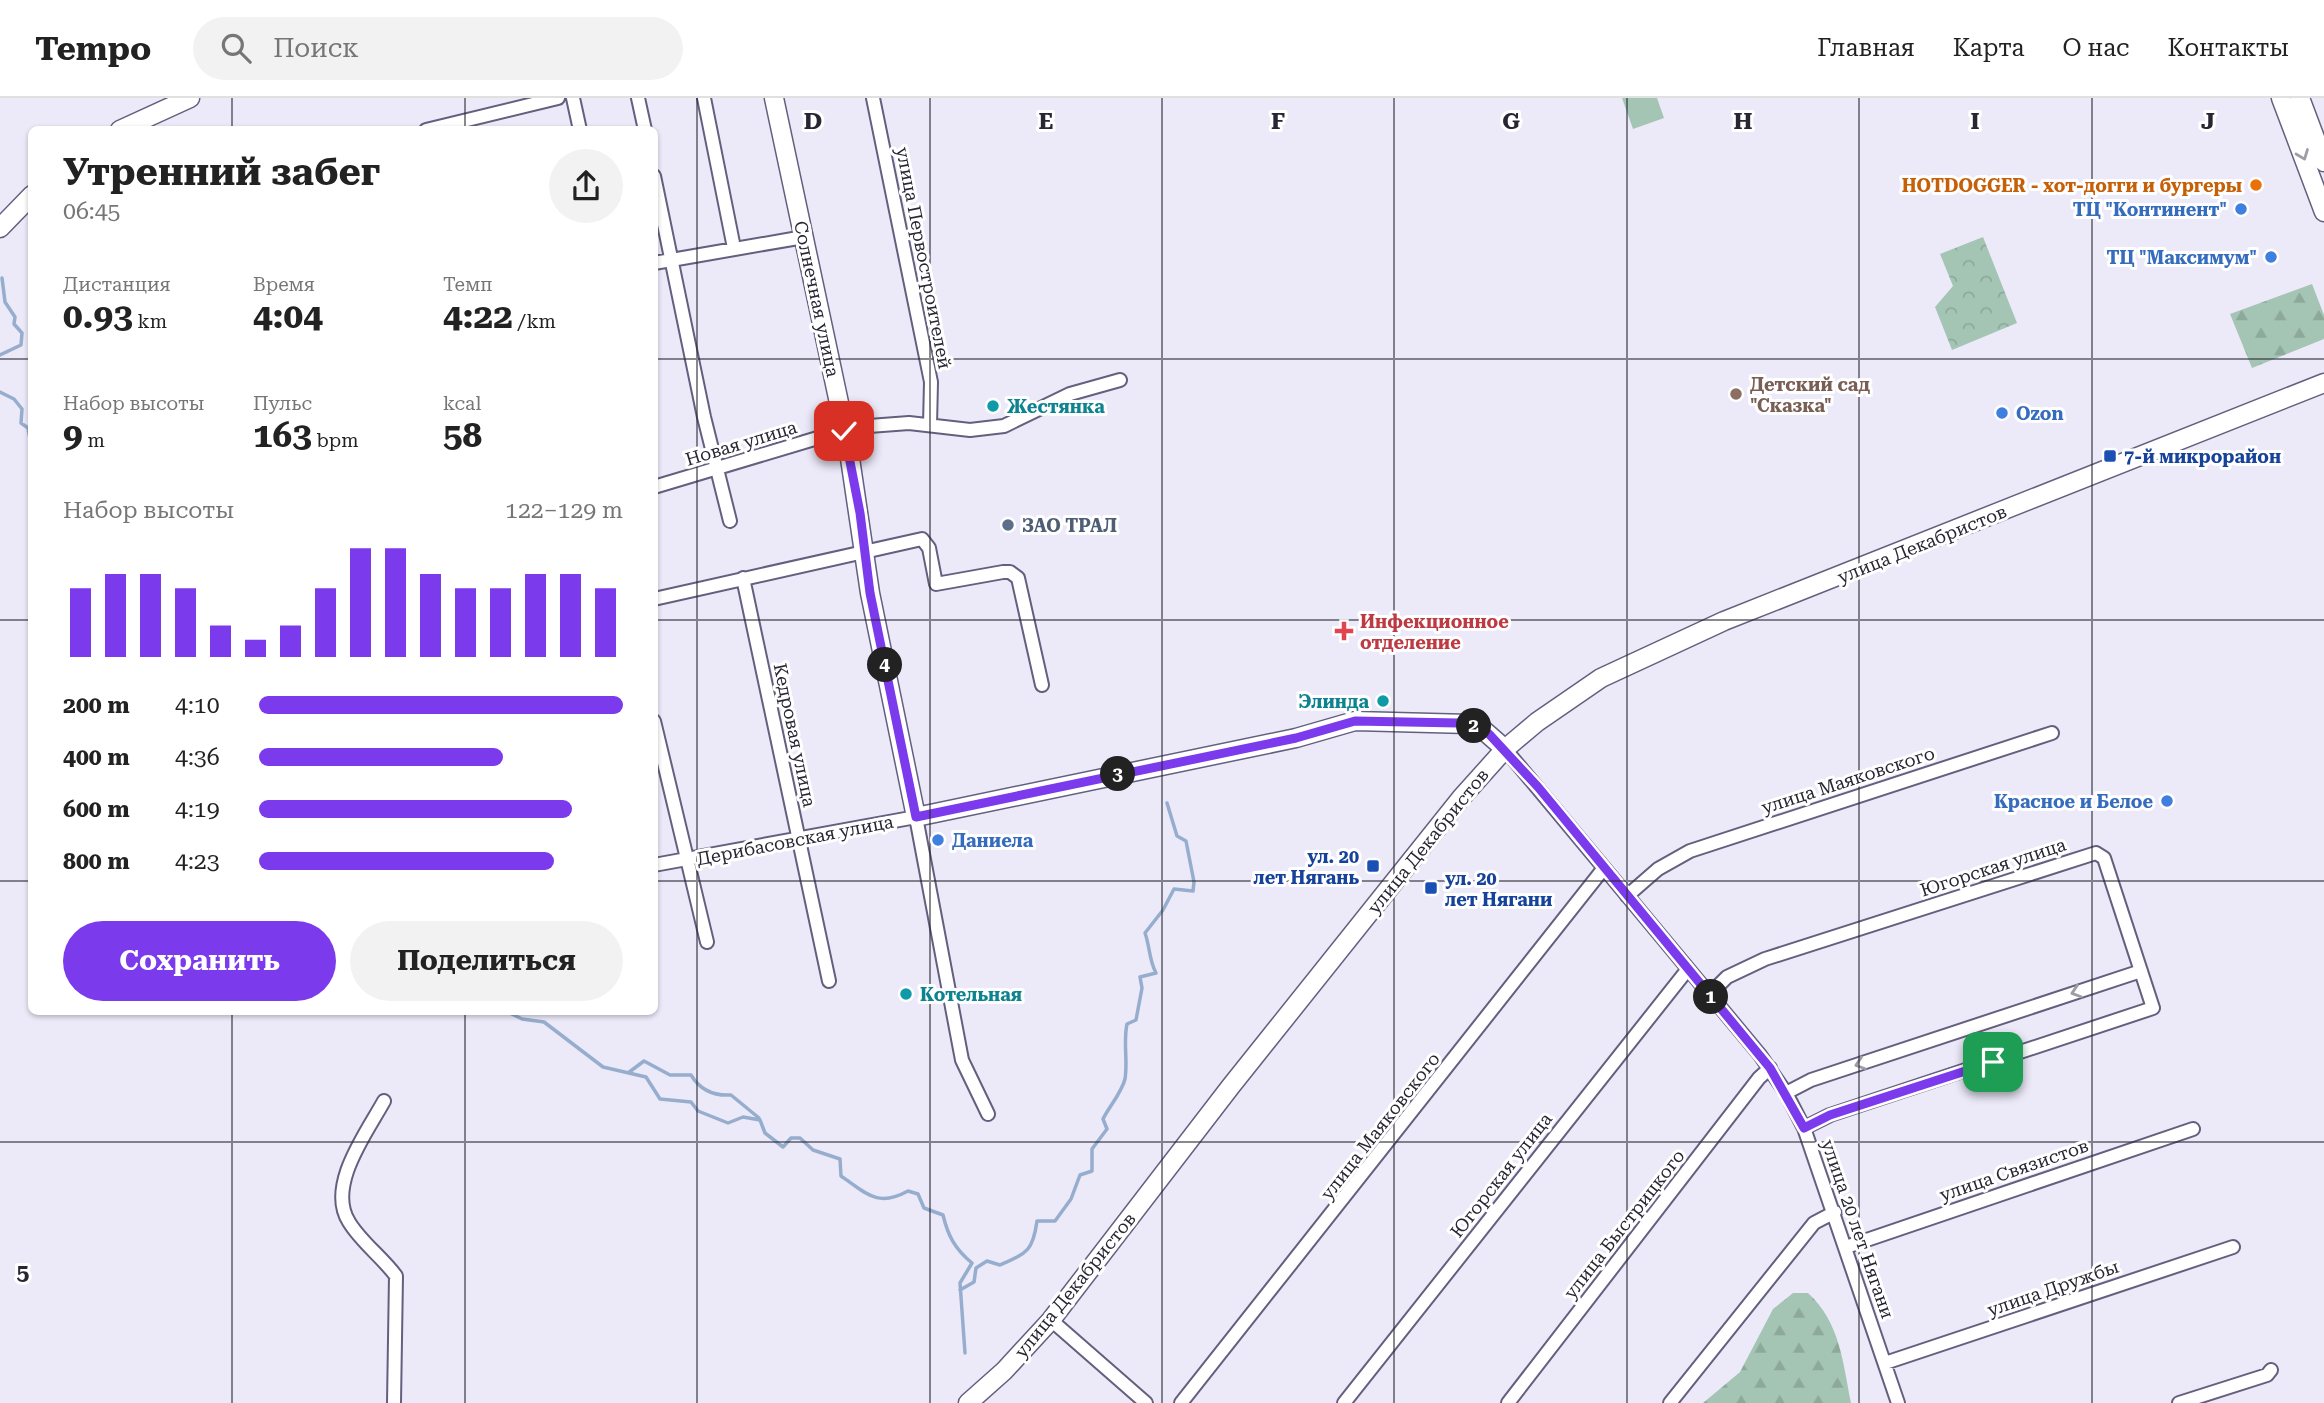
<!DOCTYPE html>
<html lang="ru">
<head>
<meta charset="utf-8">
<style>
  body { margin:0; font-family:"Roboto Serif",serif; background:#f2f2f2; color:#222; height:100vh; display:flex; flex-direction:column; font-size:26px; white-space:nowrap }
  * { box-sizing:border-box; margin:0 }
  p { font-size:23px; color:#767676 }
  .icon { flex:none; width:38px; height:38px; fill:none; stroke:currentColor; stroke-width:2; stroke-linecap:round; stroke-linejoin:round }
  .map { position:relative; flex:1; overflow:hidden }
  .side { position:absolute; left:28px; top:28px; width:630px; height:889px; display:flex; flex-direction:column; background:#fff; border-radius:10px; box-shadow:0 2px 5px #0004 }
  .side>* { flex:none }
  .pin { position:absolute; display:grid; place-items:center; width:60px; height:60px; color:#fff; margin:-30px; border-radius:14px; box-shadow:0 4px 10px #0006 }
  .km { position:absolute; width:35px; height:35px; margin:-18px; border-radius:50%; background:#222; color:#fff; font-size:19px; line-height:35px; text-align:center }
  .round { display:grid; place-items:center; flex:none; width:74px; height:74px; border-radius:37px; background:#f2f2f2 }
  .headline { display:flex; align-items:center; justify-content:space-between; height:119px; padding:0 35px }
  h1 { font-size:38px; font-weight:700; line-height:52px }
  .metrics { display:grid; grid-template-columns:repeat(3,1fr); gap:10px; height:119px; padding:7px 35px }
  .metrics div { display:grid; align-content:center }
  .metrics b { font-size:35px; font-weight:700 }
  .metrics small { font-size:19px; font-weight:400 }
  .metrics p { font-size:19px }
  .chart { height:196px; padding:14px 35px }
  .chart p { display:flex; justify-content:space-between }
  .chart svg { width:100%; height:126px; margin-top:7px; stroke:#7c3aed; stroke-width:6 }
  .action { display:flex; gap:14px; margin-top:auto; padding:14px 35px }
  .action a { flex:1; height:80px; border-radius:42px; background:#7c3aed; color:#fff; font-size:28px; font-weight:700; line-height:80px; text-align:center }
  .action a+a { background:#f2f2f2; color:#222 }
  ul { padding:0 35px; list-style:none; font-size:23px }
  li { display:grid; grid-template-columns:112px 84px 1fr; align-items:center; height:52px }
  li i { height:18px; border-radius:9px; background:#7c3aed }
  header { display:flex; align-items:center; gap:42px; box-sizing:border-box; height:98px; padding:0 35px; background:#fff; border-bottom:2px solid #e0e0e0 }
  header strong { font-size:33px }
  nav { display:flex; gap:38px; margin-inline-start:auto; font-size:24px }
  .search { width:490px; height:63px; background:#f2f2f2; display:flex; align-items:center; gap:18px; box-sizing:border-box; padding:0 24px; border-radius:38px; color:#767676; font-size:26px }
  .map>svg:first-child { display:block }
  .forest { fill:url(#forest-firs) }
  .park { fill:url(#park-crowns) }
  .pitch { fill:#a4c5b3 }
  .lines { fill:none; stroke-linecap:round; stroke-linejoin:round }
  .stream { stroke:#96adcd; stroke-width:3.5 }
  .street-casing { stroke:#645f7e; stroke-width:16 }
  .secondary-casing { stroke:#645f7e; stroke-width:21 }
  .street { stroke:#fff; stroke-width:12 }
  .secondary { stroke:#fff; stroke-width:18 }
  .oneway { stroke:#9e9da3 }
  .route-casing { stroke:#fff; stroke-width:14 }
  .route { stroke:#7c3aed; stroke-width:9 }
  .grid { fill:none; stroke:#282633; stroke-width:2; stroke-opacity:0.55 }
  .food-dot { fill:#e8710a; stroke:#fff; stroke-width:2.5 }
  .shop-dot { fill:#3f7fe0; stroke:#fff; stroke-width:2.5 }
  .education-dot { fill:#8d6e63; stroke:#fff; stroke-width:2.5 }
  .culture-dot { fill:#0f9aa8; stroke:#fff; stroke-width:2.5 }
  .transit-dot { fill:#1a4fb4; stroke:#fff; stroke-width:2.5 }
  .service-dot { fill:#5c6f8a; stroke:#fff; stroke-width:2.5 }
  .health-dot { fill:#e0444e; stroke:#fff; stroke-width:2.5 }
  .labels { text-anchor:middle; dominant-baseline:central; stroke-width:6; stroke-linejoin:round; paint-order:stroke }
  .food-label { font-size:18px; font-weight:bold; fill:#c56008; stroke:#fff; text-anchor:end }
  .shop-label { font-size:18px; font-weight:bold; fill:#366cbe; stroke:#fff; text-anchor:end }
  .street-label { font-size:18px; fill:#282633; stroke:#fff }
  .education-label { font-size:18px; font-weight:bold; fill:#785e54; stroke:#fff; text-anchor:start }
  .culture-label { font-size:18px; font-weight:bold; fill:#0d838f; stroke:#fff; text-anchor:start }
  .transit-label { font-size:18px; font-weight:bold; fill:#164399; stroke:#fff; text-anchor:start }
  .service-label { font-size:18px; font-weight:bold; fill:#4e5e75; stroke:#fff; text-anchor:start }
  .health-label { font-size:18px; font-weight:bold; fill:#be3a42; stroke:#fff; text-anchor:start }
  .grid-label { font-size:23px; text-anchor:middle; font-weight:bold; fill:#282633; stroke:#fff; stroke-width:6; stroke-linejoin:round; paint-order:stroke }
</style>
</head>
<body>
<header>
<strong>Tempo</strong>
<div class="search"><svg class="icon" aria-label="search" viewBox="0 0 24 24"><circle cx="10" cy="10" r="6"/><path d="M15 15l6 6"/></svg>Поиск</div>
<nav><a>Главная</a><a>Карта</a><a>О нас</a><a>Контакты</a></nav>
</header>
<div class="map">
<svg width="2324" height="1305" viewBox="0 0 2324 1305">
  <defs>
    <pattern id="forest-firs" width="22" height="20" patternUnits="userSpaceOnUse" patternTransform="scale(1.75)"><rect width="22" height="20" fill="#a4c5b3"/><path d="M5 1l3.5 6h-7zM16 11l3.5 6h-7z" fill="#8da99a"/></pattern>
    <pattern id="park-crowns" width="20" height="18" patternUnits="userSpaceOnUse" patternTransform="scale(1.75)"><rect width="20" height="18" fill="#a4c5b3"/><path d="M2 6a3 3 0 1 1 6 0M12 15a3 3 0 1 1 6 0" fill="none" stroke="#8da99a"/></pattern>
  </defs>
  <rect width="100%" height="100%" fill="#eceaf9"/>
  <!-- forest -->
  <path class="forest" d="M2312,186L2324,217V241L2252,270L2230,216Z
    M1793,1195H1808C1840,1224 1843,1265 1851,1305H1703L1740,1274L1773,1211Z"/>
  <!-- park -->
  <path class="park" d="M1983,139L2017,225L1952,252L1935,209L1953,188L1940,156Z"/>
  <!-- pitch -->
  <path class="pitch" d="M1622,0H1657L1664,20L1633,31Z"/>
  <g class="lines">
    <!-- stream -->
    <path class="stream" d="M0,257L21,247L22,235L14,226L15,219L5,204L2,180
      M0,294L14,301L22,311L21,325L28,330L32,352
      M508,914L522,921L544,924L603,969L646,979L660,1001L691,1004L698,1013L728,1025L743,1019L760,1022L765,1035L783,1049L791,1040H800L813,1052L840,1061L841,1078C866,1095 877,1110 908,1093L918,1096L924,1110L943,1117C948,1138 955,1151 972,1165L960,1185L965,1255
      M628,975L644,963L670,977H691C700,992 714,998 731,997L759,1020
      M960,1192L974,1184L976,1170L987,1163L1000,1167C1027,1155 1033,1153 1037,1123H1055L1071,1101L1080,1077L1092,1073V1051L1107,1031L1103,1021C1109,1009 1122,994 1125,981C1128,962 1123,944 1127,926L1136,922L1142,890L1140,879L1156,875C1149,862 1150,849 1145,835L1163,812L1174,791L1193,793L1194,784L1186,743L1177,738L1167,705"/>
    <!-- street casing -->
    <g class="street-casing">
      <path id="street" d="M573,0L580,32
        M638,0L645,32
        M704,0L734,150
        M873,0L931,284L930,327
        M426,32L558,0
        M654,78L704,319L730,423
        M654,165L804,139
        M654,389L821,339L869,328L909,325L970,332L1004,328L1070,296L1120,282
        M743,480L829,883
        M654,501L922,441L929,450L936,486L1003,474H1010L1018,480L1042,587
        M654,623L707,844
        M1505,651L1760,957L1786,995L1804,1030L1898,1305
        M654,767L916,719L962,962L988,1016
        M1627,798L1658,771L1690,753L2052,635
        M1709,897L1727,879L1765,861L2096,755L2104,760L2153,910L1830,1017L1804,1030
        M1786,995L1811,982L2141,873
        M384,1003C367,1034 326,1088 349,1124C361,1144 382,1159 396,1178L394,1305
        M1846,1149L2193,1031
        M1051,1222L1146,1305
        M1885,1265L2233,1149
        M1181,1305L1604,770
        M1344,1305L1688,871
        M1508,1305L1759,980L1770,970
        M1670,1305L1814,1125L1835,1114
        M2179,1305L2267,1277L2271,1272"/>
    </g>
    <!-- secondary casing -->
    <g class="secondary-casing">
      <path id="secondary" d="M774,0L848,347L870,495L916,719L1296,640L1355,623L1469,626L1481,630L1505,651
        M2281,0L2324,114
        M2300,0L2324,64
        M120,32L190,0
        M0,130L32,97
        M968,1305L1004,1273L1051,1222L1231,988L1461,700L1505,651L1537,624L1601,580L1724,523L2324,285"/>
    </g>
    <!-- street -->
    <use href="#street" class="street"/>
    <!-- secondary -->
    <use href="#secondary" class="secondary"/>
  </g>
  <!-- one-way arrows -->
  <defs><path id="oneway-chevron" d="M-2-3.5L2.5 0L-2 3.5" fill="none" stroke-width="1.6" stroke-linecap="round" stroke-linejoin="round" transform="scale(1.75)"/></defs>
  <g class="oneway">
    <use href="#oneway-chevron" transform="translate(2303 57) rotate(69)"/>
    <use href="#oneway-chevron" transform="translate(2076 894) rotate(162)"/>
    <use href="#oneway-chevron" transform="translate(1860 966) rotate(162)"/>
  </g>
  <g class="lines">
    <!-- route casing -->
    <g class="route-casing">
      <path id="route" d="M844,333L860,415L870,495L916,719L1296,640L1355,623L1458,625L1481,630L1489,636L1538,689L1770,970L1804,1030L1830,1017L1993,964"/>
    </g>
    <!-- route -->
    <use href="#route" class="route"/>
  </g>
  <!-- grid -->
  <path class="grid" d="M232,0V32M465,0V32M697,0V1305M930,0V1305M1162,0V1305M1394,0V1305M1627,0V1305M1859,0V1305M2092,0V1305M0,261H32M654,261H2324M0,522H32M654,522H2324M0,783H32M654,783H2324M232,914V1305M465,914V1305M0,1044H2324"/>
  <!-- markers -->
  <circle class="food-dot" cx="2256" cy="87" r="7"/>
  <g class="shop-dot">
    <circle cx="2241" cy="111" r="7"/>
    <circle cx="2271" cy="159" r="7"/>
    <circle cx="2002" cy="315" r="7"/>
    <circle cx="2167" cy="703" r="7"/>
    <circle cx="938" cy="742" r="7"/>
  </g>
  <circle class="education-dot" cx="1736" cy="296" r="7"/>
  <g class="culture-dot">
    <circle cx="993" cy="308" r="7"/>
    <circle cx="1383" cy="603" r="7"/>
    <circle cx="906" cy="896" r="7"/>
  </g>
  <g class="transit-dot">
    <rect x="2103" y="351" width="14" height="14" rx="3.5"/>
    <rect x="1366" y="761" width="14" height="14" rx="3.5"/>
    <rect x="1424" y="783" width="14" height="14" rx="3.5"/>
  </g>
  <circle class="service-dot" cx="1008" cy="427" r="7"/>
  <path class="health-dot" d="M1340.5 522.5h7v7h7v7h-7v7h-7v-7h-7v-7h7z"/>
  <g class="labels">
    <!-- food labels -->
    <g class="food-label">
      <text x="2242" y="87">HOTDOGGER - хот-догги и бургеры</text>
    </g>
    <!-- shop labels -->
    <g class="shop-label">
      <text x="2227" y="111">ТЦ "Континент"</text>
      <text x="2257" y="159">ТЦ "Максимум"</text>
      <text x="2016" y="315" text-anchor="start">Ozon</text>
      <text x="2153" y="703">Красное и Белое</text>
      <text x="952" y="742" text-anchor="start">Даниела</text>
    </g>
    <!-- street labels -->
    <g class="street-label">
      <text transform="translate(924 160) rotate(79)">улица Первостроителей</text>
      <text transform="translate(817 201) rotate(78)">Солнечная улица</text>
      <text transform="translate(741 345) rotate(-17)">Новая улица</text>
      <text transform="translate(1922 446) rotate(-22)">улица Декабристов</text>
      <text transform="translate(795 637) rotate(78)">Кедровая улица</text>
      <text transform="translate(1848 682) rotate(-18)">улица Маяковского</text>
      <text transform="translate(795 742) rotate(-11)">Дерибасовская улица</text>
      <text transform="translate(1428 743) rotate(-51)">улица Декабристов</text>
      <text transform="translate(1993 769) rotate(-18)">Югорская улица</text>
      <text transform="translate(1380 1028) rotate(-52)">улица Маяковского</text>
      <text transform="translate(2014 1072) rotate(-19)">улица Связистов</text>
      <text transform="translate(1501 1077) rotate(-52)">Югорская улица</text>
      <text transform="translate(1624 1126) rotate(-52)">улица Быстрицкого</text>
      <text transform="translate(1858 1131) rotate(71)">улица 20 лет Нягани</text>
      <text transform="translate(1075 1187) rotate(-51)">улица Декабристов</text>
      <text transform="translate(2053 1190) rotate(-19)">улица Дружбы</text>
    </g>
    <!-- education labels -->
    <g class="education-label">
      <text x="1750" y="286">Детский сад<tspan x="1750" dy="21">"Сказка"</tspan></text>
    </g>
    <!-- culture labels -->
    <g class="culture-label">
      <text x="1007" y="308">Жестянка</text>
      <text x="1369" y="603" text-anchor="end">Элинда</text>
      <text x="920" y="896">Котельная</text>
    </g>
    <!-- transit labels -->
    <g class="transit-label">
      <text x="2124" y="358">7-й микрорайон</text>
      <text x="1359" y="758" text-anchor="end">ул. 20<tspan x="1359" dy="21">лет Нягань</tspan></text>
      <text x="1445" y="780">ул. 20<tspan x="1445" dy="21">лет Нягани</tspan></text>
    </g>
    <!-- service labels -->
    <g class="service-label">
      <text x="1022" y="427">ЗАО ТРАЛ</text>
    </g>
    <!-- health labels -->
    <g class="health-label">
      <text x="1360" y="523">Инфекционное<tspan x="1360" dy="21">отделение</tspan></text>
    </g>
  </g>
  <g class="grid-label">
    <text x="813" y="31">D</text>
    <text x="1046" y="31">E</text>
    <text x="1278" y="31">F</text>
    <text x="1511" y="31">G</text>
    <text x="1743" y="31">H</text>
    <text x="1975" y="31">I</text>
    <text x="2208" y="31">J</text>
    <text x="23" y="1182">5</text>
  </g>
</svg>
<div class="pin" style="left:1993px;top:964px;background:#1e9e55"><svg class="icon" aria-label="arrive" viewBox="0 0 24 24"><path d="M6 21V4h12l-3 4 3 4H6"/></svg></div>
<div class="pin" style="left:844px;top:333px;background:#d93025"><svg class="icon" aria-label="check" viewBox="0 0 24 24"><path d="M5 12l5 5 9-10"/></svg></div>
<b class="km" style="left:1711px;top:899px">1</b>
<b class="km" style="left:1474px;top:628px">2</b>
<b class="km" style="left:1118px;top:676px">3</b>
<b class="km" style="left:885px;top:567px">4</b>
<section class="side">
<div class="headline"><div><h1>Утренний забег</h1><p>06:45</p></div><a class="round"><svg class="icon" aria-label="share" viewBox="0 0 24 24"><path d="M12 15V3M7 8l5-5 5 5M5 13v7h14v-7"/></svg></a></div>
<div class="metrics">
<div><p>Дистанция</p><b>0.93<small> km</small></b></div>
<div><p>Время</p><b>4:04</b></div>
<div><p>Темп</p><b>4:22<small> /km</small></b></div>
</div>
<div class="metrics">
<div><p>Набор высоты</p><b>9<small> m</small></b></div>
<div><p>Пульс</p><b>163<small> bpm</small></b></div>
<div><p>kcal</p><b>58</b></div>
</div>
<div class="chart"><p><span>Набор высоты</span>122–129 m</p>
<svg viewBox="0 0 160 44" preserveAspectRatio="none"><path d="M5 44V20M15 44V15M25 44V15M35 44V20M45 44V33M55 44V38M65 44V33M75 44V20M85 44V6M95 44V6M105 44V15M115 44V20M125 44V20M135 44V15M145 44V15M155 44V20"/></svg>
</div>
<ul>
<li><b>200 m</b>4:10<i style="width:100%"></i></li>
<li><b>400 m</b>4:36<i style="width:67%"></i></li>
<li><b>600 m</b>4:19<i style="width:86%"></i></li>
<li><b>800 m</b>4:23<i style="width:81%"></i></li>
</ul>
<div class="action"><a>Сохранить</a><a>Поделиться</a></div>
</section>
</div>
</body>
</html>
